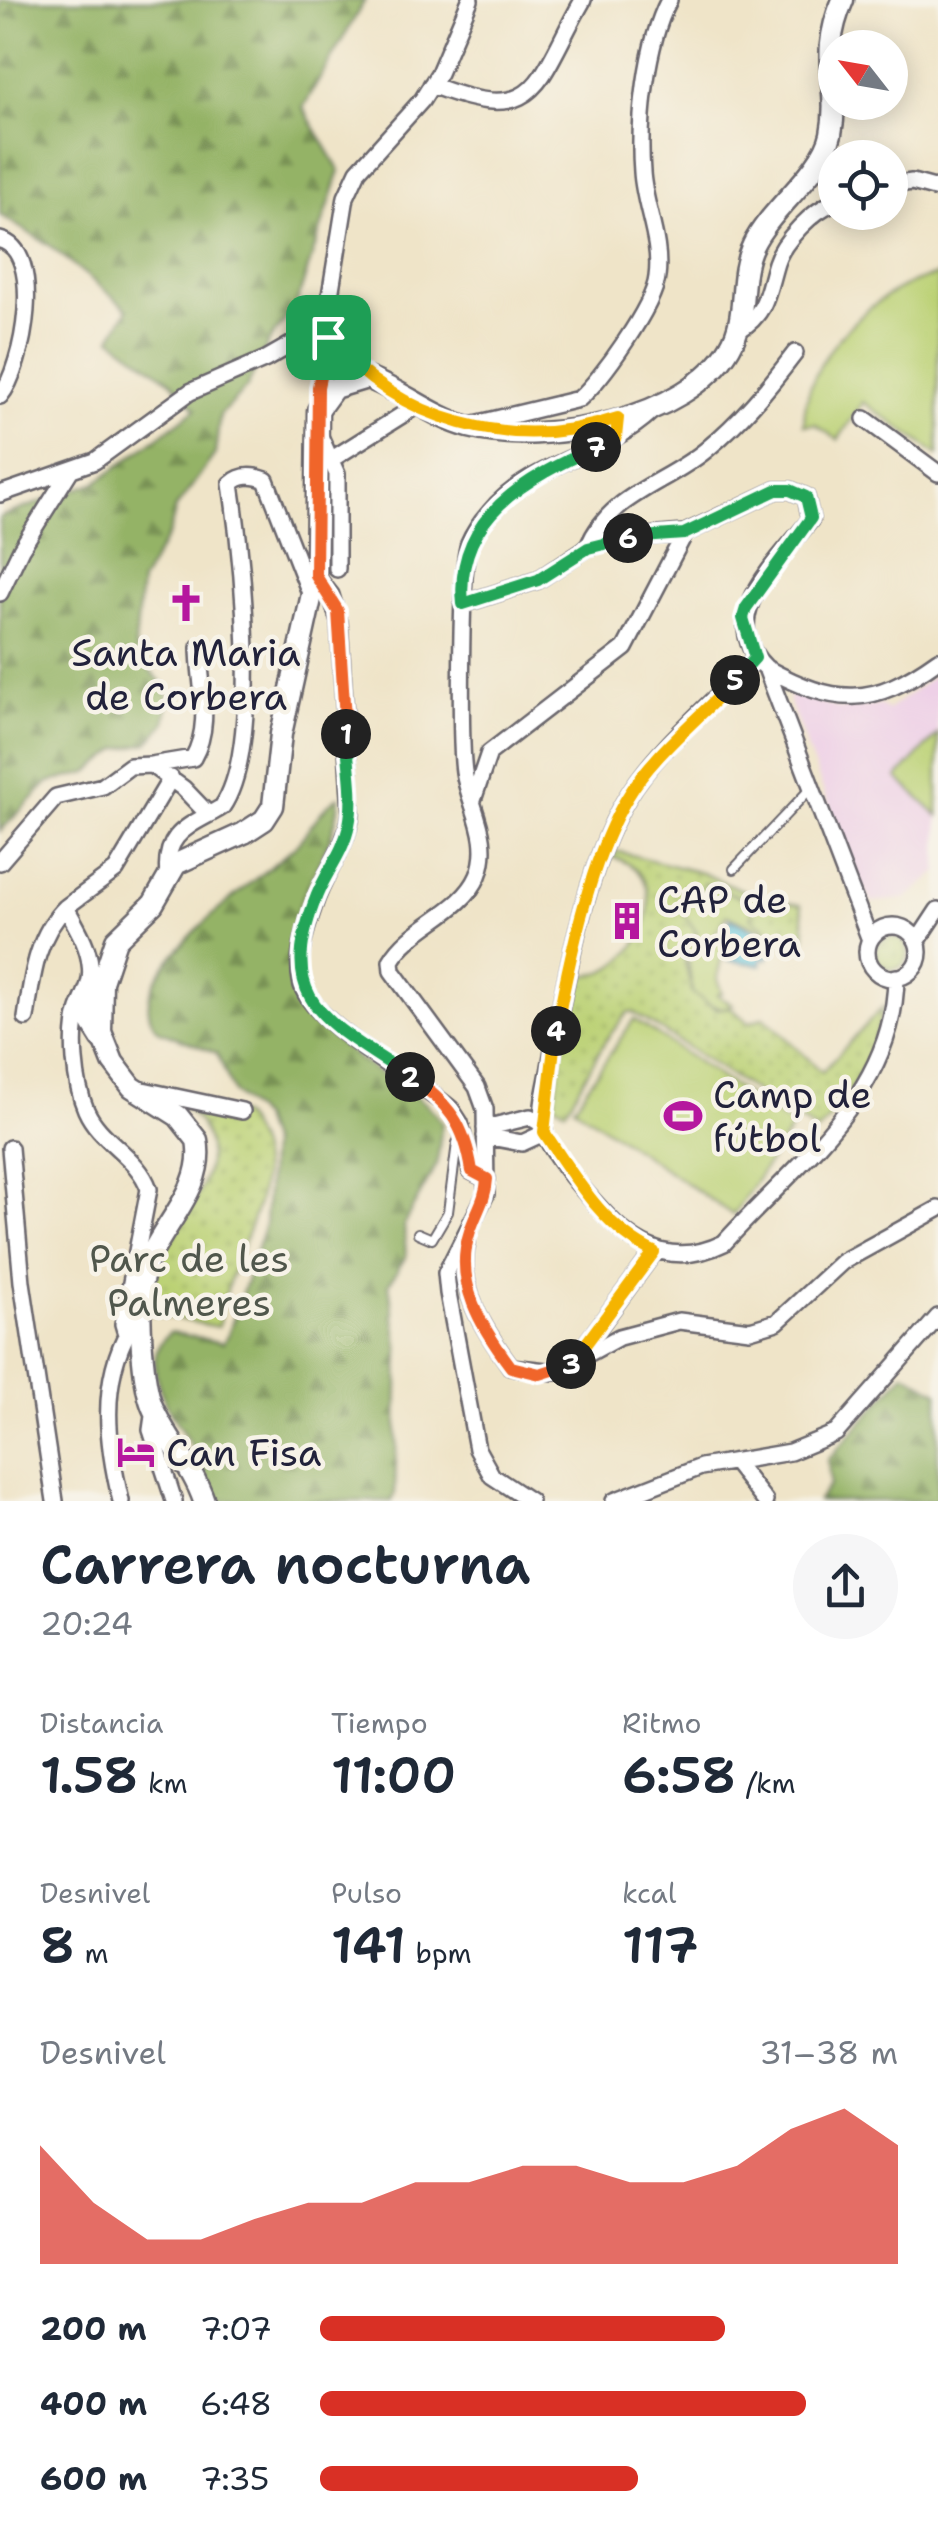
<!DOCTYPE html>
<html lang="es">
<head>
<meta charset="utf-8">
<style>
  body { margin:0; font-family:"Shantell Sans",sans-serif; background:#f6f6f7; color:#1f2937; height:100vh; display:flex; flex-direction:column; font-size:38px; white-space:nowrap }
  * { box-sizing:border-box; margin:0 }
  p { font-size:32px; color:#747a83 }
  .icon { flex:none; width:55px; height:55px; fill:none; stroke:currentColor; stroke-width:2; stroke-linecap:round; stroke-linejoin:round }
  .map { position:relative; height:1501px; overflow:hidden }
  .drawer { display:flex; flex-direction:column; background:#fff; flex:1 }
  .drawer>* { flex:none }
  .needle { width:65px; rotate:301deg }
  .tools { position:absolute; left:818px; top:30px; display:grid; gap:20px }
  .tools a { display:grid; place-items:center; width:90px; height:90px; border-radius:50%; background:#fff; box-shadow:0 5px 25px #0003; font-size:50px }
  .pin { position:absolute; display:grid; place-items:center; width:85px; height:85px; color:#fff; margin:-42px; border-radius:20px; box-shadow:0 5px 15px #0006 }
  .km { position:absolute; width:50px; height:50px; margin:-25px; border-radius:50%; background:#222; color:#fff; font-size:28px; line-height:50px; text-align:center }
  .round { display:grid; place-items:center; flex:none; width:105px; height:105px; border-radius:52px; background:#f6f6f7 }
  .summary { display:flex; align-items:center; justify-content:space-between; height:170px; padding:0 40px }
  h1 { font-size:55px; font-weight:600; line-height:75px }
  .metrics { display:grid; grid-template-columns:repeat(3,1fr); gap:15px; height:170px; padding:10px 40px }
  .metrics div { display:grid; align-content:center }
  .metrics b { font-size:50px; font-weight:600 }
  .metrics small { font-size:28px; font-weight:400 }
  .metrics p { font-size:28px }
  .chart { height:280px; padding:20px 40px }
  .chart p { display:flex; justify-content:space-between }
  .chart svg { width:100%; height:180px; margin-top:10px; fill:#d93025; opacity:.7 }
  ul { padding:0 40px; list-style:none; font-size:32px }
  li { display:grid; grid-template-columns:160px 120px 1fr; align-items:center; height:75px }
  li i { height:25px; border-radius:12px; background:#d93025 }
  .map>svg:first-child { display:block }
  .built { fill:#eed0e7 }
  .grass { fill:#bbd175; stroke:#6e7a58; stroke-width:2.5 }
  .forest { fill:url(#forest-firs); stroke:#5b6a50; stroke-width:2.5 }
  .park { fill:url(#park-dots); stroke:#6e7a58; stroke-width:2.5 }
  .water { fill:url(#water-ripples); stroke:#40738b; stroke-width:2.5 }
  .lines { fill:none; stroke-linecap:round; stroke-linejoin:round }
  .lane-casing { stroke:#6a666c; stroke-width:12 }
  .street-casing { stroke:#6a666c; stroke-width:20 }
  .secondary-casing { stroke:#6a666c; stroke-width:25 }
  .lane { stroke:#fff; stroke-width:8 }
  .street { stroke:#fff; stroke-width:15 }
  .secondary { stroke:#fff; stroke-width:20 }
  .split-1-casing { stroke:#fff; stroke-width:20 }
  .split-2-casing { stroke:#fff; stroke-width:20 }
  .split-3-casing { stroke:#fff; stroke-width:20 }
  .split-4-casing { stroke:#fff; stroke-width:20 }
  .split-5-casing { stroke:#fff; stroke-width:20 }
  .split-6-casing { stroke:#fff; stroke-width:20 }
  .split-7-casing { stroke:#fff; stroke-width:20 }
  .split-8-casing { stroke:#fff; stroke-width:20 }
  .split-1 { stroke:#f0652b; stroke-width:12 }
  .split-2 { stroke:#22a559; stroke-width:12 }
  .split-3 { stroke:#f0652b; stroke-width:12 }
  .split-4 { stroke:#f5b400; stroke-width:12 }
  .split-5 { stroke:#f5b400; stroke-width:12 }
  .split-6 { stroke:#22a559; stroke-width:12 }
  .split-7 { stroke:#22a559; stroke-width:12 }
  .split-8 { stroke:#f5b400; stroke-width:12 }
  .labels { text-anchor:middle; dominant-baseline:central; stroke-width:9; stroke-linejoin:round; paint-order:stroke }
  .poi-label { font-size:38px; fill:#22223b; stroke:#f7f3e8; text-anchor:start }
  .park-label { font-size:38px; fill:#50574c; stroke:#f7f3e8 }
</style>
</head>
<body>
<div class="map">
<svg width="938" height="1501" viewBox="0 0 938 1501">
  <defs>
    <pattern id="forest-firs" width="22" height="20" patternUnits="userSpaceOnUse" patternTransform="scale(2.5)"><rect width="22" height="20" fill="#94b366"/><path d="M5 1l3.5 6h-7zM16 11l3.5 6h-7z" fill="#789155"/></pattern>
    <pattern id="park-dots" width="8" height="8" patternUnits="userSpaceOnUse" patternTransform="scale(2.5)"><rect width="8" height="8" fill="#bbd175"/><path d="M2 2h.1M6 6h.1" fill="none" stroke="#a0b366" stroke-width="1.8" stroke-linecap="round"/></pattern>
    <pattern id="water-ripples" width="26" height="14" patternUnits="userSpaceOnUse" patternTransform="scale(2.5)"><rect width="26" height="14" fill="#5ec4db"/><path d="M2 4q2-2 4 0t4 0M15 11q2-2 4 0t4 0" fill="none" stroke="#51a8bd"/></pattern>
  </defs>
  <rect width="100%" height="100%" fill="#f7f3e8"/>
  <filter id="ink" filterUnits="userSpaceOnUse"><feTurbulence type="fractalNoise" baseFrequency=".01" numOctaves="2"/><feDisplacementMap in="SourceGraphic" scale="20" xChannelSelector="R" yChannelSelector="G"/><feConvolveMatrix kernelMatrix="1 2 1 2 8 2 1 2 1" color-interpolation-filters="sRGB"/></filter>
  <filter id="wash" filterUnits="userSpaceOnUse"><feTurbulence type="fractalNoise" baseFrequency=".0048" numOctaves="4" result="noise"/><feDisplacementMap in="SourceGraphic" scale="40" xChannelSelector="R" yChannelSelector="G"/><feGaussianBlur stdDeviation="2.25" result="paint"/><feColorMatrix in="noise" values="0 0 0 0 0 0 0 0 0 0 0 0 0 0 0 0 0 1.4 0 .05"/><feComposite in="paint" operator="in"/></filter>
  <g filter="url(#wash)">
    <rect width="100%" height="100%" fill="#efe4c8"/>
    <!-- built -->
    <path class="built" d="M938,673V872L906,899L872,902L857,878L788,698L794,693L840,709L881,705L888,710Z"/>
    <!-- grass -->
    <path class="grass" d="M938,275V455L863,402L838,440L815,424L804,425C803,357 875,287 938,275Z
      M938,734V816L897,778Z
      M704,883L755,903L752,917L777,937L727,915L715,934L725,941L717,979L722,993L717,995L733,1005C717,1013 706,1002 692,993L683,913Z
      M634,1019L793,1126L733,1215L574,1107Z"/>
    <!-- forest -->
    <path class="forest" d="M0,0H365L303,108L340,171L295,308L271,338L247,387L220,415L215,454L176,508L169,533L141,582L135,645L139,659L164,685L169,699L165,723L148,743L119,749L88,773L49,782L0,831V517L97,482L196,409L172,382L111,338L128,309L50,246L0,215Z
      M339,797C338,848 294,891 291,943C289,1000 325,1036 370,1067C395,1084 425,1095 442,1123L437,1164L404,1224L406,1256L389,1284L399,1351L395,1494L392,1501H215C210,1489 207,1475 202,1464C185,1432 127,1364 171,1332L223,1343L228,1335L265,1224L270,1145L261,1118L234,1093L217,1053L160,1031C105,983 262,877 293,848C309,833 319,808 339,797Z
      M905,1373L938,1392V1501H818L830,1484L828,1460Z"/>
    <!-- park -->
    <path class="park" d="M612,850L702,873L759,897L801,905L806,936L791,950L751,917L755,903L705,883L683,913L697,933L683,951L692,993L716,1009L730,1007L749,1023L764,1017L822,1072L883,1007C873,1060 853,1092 818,1132L633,1012H628L606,1040L566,1110L554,1103L573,978C589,975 605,974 618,963C655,934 666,870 611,857Z
      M876 953a16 16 0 1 1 32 0a16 16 0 1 1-32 0Z
      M180,1104L241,1115C285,1170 251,1218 232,1273C226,1290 222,1309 218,1327L152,1314C149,1296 147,1279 155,1261C160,1250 171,1240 178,1230C204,1185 232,1143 180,1104Z"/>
    <!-- water -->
    <path class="water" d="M731,918L776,943L767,959L762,957L761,965L727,960L730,944L738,943L722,933Z"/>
  </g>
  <g filter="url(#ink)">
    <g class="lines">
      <!-- lane casing -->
      <g class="lane-casing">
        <path id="lane" d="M734,869L813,786
          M418,1233L432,1239L448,1212L457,1143L462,1135"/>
      </g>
      <!-- street casing -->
      <g class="street-casing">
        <path id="street" d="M431,85C540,127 535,84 583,0
          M890,185L912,182L938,189
          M0,240C45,250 24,368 0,396
          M739,330C767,313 767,292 776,263C783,241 813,210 835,202
          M318,410L329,337L328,308L346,197L358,171L422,100L439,73L470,0
          M865,419L938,473
          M471,425L579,399C601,380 654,306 657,277C662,241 644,207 642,172C638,122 646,44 669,0
          M319,434L337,474V569
          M332,459L418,405
          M0,494L95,461L190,392L266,359L308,335L329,337L367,378
          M588,547C609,495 665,484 706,450C741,421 767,390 795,353
          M316,576L331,595L339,622L351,813C347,848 324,873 314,905C306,928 296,957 301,981C308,1023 417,1079 451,1109L460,1123L471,1171L487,1179
          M0,593L21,549L70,471
          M463,604L538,580L588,547L611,539L685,533L776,490H790L806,497L811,519C779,561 713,617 766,668L870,940
          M199,647C199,684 213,724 193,758L151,765L183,788L207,813
          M755,658C715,701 657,748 627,798C586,864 563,990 550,1067C547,1085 540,1108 543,1127C547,1152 591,1199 609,1218C642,1252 679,1265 724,1243C796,1163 895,1094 896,977
          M766,668C837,706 871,708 938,660
          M473,800L489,753L625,648L685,533
          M0,862L56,797L103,786L130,766L151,765
          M168,876C163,831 191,826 222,807C263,748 242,557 231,484C241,474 253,475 266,480L310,593
          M867 952a26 26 0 1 1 52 0a26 26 0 1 1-52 0Z
          M917,942L938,910
          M88,993L90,1025L100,1041
          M26,1018C32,978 36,936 66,907
          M143,1090L242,1111
          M485,1128L530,1117L542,1124
          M485,1136L522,1143L544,1133
          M10,1148L22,1282L55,1501
          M467,1242C456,1288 484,1330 511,1367L555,1372L619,1337L679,1321L750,1330L777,1322L842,1262L938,1209
          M126,1334L123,1324L149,1189C138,1156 100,1142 86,1110C75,1085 70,1035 79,1009C85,993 93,983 90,964C88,944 75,925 66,907L116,870L171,778
          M576,1358L654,1252
          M154,1409L151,1430L174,1501
          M736,1464L765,1501
          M121,1501C107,1444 99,1382 130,1328
          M530,1501L492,1476L477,1449L448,1293L446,1273L486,1194L485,1109L477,1087L392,971L391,961C411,926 462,913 478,876C493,839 470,808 464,772C460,743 460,565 469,544C473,534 483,520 490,512C532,461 604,456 651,412
          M614,1501L701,1467L790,1452L836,1433L938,1317"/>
      </g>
      <!-- secondary casing -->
      <g class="secondary-casing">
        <path id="secondary" d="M204,1501C192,1465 166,1440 152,1406C142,1380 139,1318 141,1290C144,1236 208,1197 197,1140L178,1116L132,1087L113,1062L101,1032L102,982L116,940L153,904L176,864L244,833L264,820L273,806L281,734L316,576L318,410L334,388L367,378C403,391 432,417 469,427C546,447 688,420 730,347C749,315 737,278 753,245C770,209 823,172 831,134C841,84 817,59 843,0"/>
      </g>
      <!-- lane -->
      <use href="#lane" class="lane"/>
      <!-- street -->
      <use href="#street" class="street"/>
      <!-- secondary -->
      <use href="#secondary" class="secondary"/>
    </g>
  </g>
  <g class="lines" filter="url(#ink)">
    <!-- split-1 casing -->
    <g class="split-1-casing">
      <path id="split-1" d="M328,337L318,387L316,576L338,611L346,734"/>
    </g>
    <!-- split-2 casing -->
    <g class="split-2-casing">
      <path id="split-2" d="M346,734C348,763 355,797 349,825C344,851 327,871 317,895C273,1005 328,1021 410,1077"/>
    </g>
    <!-- split-3 casing -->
    <g class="split-3-casing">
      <path id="split-3" d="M410,1077C448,1102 465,1125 472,1171L487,1179C486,1199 476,1212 470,1231C453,1282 481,1327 511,1367L540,1374L571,1364"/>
    </g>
    <!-- split-4 casing -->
    <g class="split-4-casing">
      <path id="split-4" d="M556,1031L544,1132C574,1176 604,1229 654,1252L571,1364"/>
    </g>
    <!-- split-5 casing -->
    <g class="split-5-casing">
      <path id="split-5" d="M556,1031C568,964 591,856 627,798C653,754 700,718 735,680"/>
    </g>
    <!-- split-6 casing -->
    <g class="split-6-casing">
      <path id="split-6" d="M628,538L684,534L776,490H790L806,497L811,518L746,608L743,618L755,658L735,680"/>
    </g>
    <!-- split-7 casing -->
    <g class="split-7-casing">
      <path id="split-7" d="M596,447C527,478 454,516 463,604L538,580L588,548L628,538"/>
    </g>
    <!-- split-8 casing -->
    <g class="split-8-casing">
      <path id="split-8" d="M328,337C400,423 513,453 618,418L616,437L596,447"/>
    </g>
    <!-- split-1 -->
    <use href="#split-1" class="split-1"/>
    <!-- split-2 -->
    <use href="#split-2" class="split-2"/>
    <!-- split-3 -->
    <use href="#split-3" class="split-3"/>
    <!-- split-4 -->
    <use href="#split-4" class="split-4"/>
    <!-- split-5 -->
    <use href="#split-5" class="split-5"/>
    <!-- split-6 -->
    <use href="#split-6" class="split-6"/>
    <!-- split-7 -->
    <use href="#split-7" class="split-7"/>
    <!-- split-8 -->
    <use href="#split-8" class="split-8"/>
  </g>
  <!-- icons -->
  <defs>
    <g id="church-bare" transform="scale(3)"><path d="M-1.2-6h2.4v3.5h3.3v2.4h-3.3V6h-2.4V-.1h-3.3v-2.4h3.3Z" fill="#b5179e" stroke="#f7f3e8" stroke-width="2.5" paint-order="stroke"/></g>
    <g id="building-bare" transform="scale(3)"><path d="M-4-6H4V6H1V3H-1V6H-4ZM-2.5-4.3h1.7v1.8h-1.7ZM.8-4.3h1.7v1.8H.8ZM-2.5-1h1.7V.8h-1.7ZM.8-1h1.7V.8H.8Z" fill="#b5179e" stroke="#f7f3e8" stroke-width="2.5" paint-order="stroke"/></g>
    <g id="stadium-bare" transform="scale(3)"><path d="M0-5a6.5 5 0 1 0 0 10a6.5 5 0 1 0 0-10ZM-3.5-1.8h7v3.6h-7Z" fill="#b5179e" stroke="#f7f3e8" stroke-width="2.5" paint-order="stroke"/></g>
    <g id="hotel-bare" transform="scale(3)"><path d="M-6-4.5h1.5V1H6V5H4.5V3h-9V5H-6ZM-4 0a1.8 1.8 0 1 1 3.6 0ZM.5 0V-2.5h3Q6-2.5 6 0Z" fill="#b5179e" stroke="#f7f3e8" stroke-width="2.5" paint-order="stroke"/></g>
  </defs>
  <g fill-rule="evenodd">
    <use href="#church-bare" x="186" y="603"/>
    <use href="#building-bare" x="627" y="921"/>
    <use href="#stadium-bare" x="683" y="1116"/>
    <use href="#hotel-bare" x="136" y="1452"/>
  </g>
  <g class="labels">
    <!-- poi labels -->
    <g class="poi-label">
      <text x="186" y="652" text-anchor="middle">Santa Maria<tspan x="186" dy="44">de Corbera</tspan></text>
      <text x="657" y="899">CAP de<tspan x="657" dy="44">Corbera</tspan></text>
      <text x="713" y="1094">Camp de<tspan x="713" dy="44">fútbol</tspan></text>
      <text x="166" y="1452">Can Fisa</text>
    </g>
    <!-- park labels -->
    <g class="park-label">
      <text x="189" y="1258">Parc de les<tspan x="189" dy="44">Palmeres</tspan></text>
    </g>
  </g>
</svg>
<div class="tools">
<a><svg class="needle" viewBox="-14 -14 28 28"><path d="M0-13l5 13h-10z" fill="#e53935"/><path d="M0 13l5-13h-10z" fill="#747a83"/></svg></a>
<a><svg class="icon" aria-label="locate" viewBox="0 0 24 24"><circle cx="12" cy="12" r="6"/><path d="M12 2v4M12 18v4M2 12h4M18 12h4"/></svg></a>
</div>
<div class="pin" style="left:328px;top:337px;background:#1e9e55"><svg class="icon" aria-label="arrive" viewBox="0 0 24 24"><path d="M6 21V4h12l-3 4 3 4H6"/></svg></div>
<b class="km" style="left:346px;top:734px">1</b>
<b class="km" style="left:410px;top:1077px">2</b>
<b class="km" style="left:571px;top:1364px">3</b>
<b class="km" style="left:556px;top:1031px">4</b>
<b class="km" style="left:735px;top:680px">5</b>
<b class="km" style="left:628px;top:538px">6</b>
<b class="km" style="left:596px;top:447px">7</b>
</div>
<section class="drawer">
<div class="summary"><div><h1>Carrera nocturna</h1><p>20:24</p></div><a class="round"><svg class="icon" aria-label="share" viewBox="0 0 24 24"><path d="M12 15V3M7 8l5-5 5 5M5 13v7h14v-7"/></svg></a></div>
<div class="metrics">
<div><p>Distancia</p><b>1.58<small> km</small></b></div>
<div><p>Tiempo</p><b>11:00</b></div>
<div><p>Ritmo</p><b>6:58<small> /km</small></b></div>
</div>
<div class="metrics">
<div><p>Desnivel</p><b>8<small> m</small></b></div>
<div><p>Pulso</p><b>141<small> bpm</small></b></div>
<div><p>kcal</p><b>117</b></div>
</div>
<div class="chart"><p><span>Desnivel</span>31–38 m</p>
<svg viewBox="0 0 160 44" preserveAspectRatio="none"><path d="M0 44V15L10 29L20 38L30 38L40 33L50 29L60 29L70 24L80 24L90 20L100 20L110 24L120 24L130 20L140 11L150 6L160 15V44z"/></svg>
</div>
<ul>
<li><b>200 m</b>7:07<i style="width:70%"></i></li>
<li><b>400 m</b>6:48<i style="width:84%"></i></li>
<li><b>600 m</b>7:35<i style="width:55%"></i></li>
</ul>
</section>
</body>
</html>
